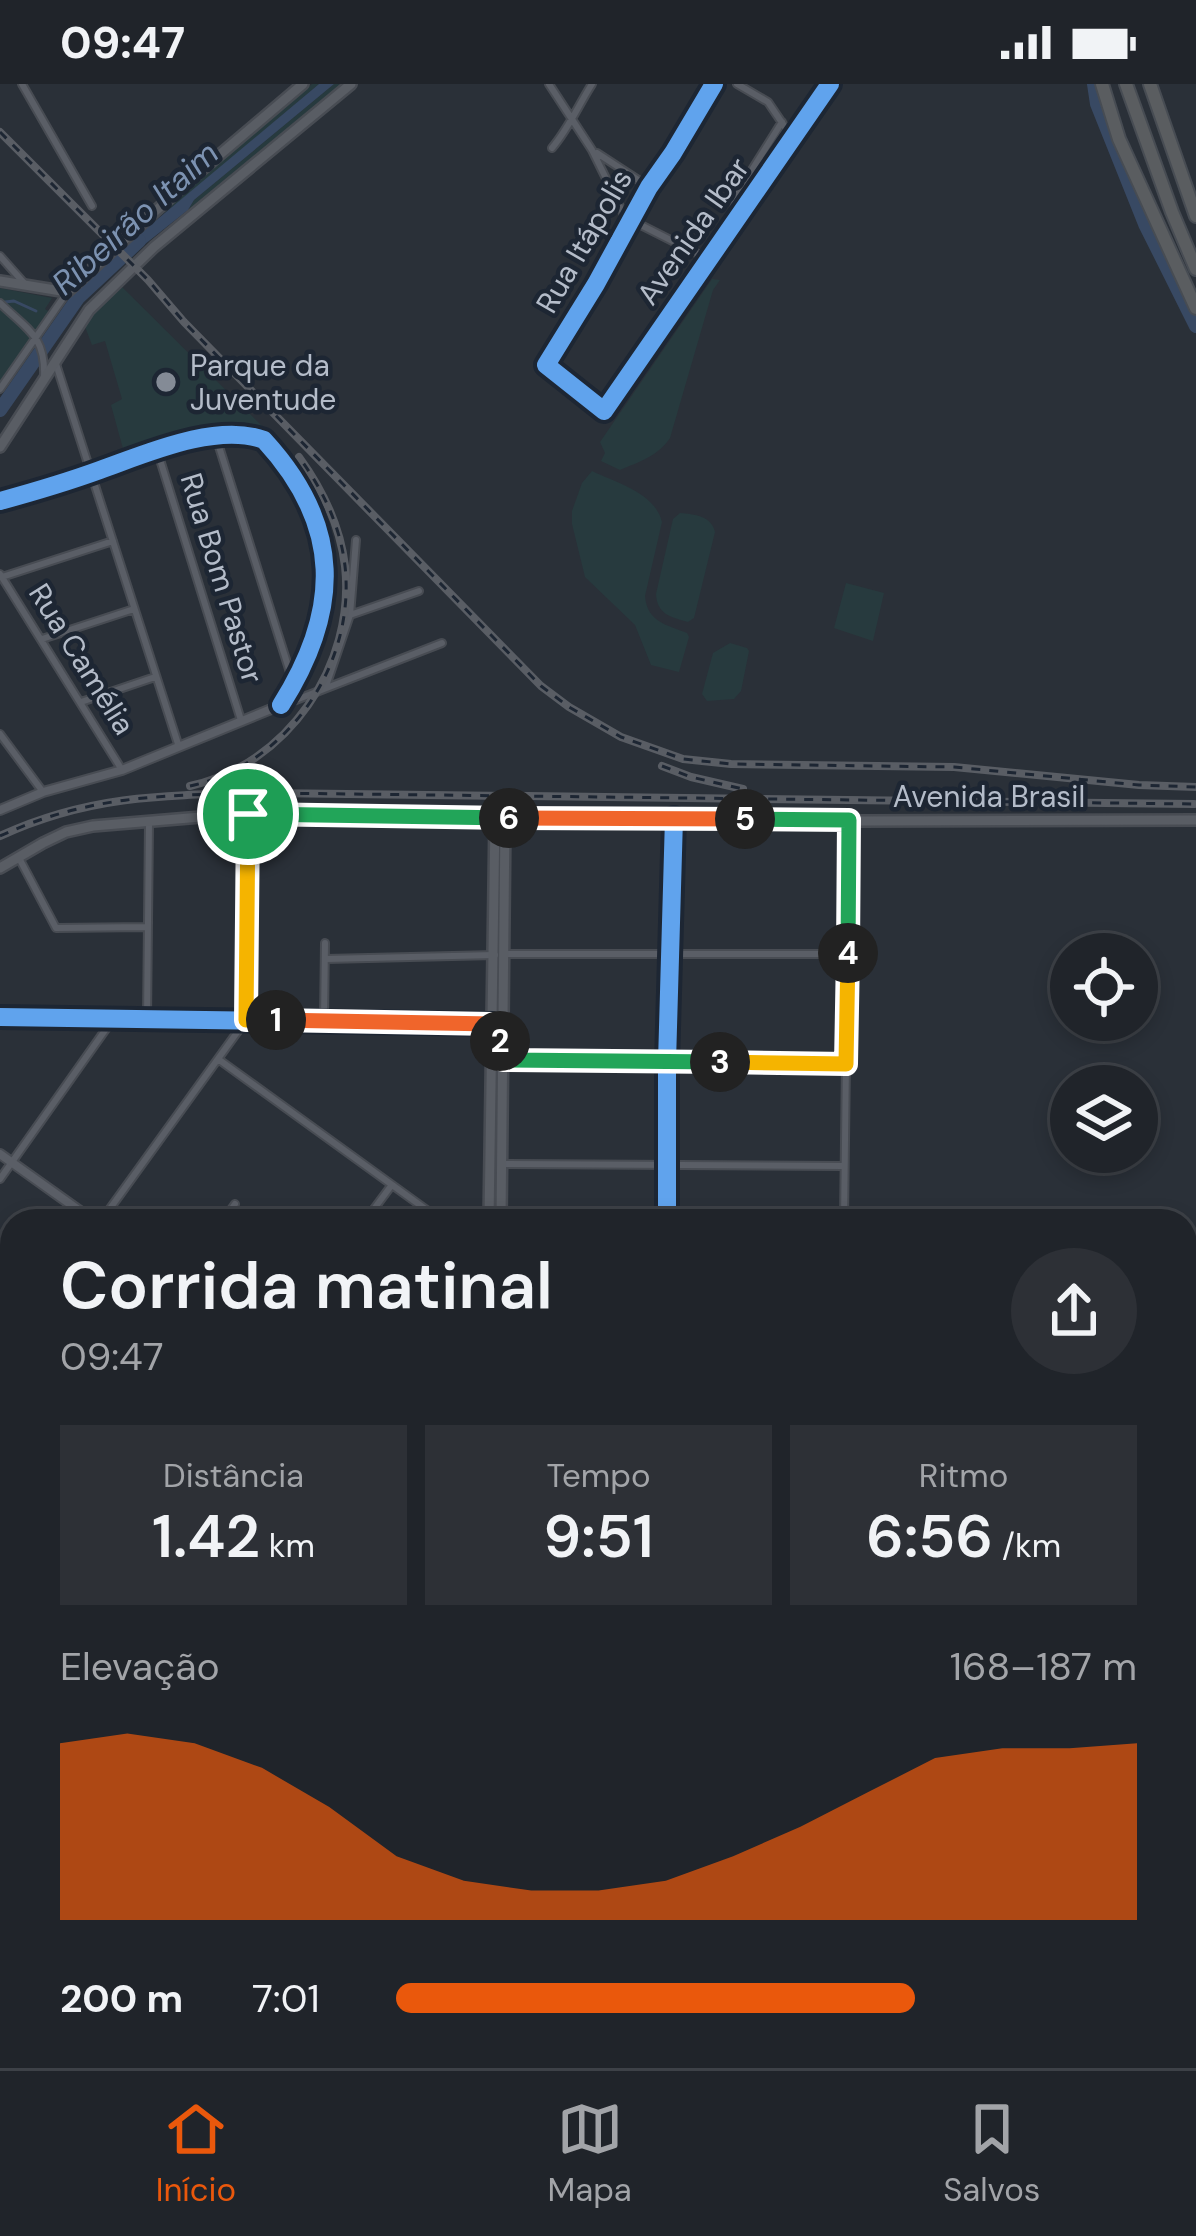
<!DOCTYPE html>
<html lang="pt">
<head>
<meta charset="utf-8">
<style>
  body { margin:0; font-family:"DM Sans",sans-serif; background:#2d3036; color:#f1f3f6; height:100vh; display:flex; flex-direction:column; font-size:45px; white-space:nowrap }
  * { box-sizing:border-box; margin:0 }
  p { font-size:39px; color:#a2a4a8 }
  .icon { flex:none; width:66px; height:66px; fill:none; stroke:currentColor; stroke-width:2; stroke-linecap:round; stroke-linejoin:round }
  .map { position:relative; flex:1; overflow:hidden }
  .details { position:absolute; left:0px; top:1125px; width:1197px; height:861px; display:flex; flex-direction:column; background:#20242a; border-radius:36px 36px 0 0; box-shadow:0 6px 18px #0003,0 0 0 3px #3d4147 }
  .details>* { flex:none }
  .controls { position:absolute; left:1050px; top:849px; display:grid; gap:24px }
  .controls a { display:grid; place-items:center; width:108px; height:108px; border-radius:50%; background:#20242a; box-shadow:0 6px 18px #0003,0 0 0 3px #3d4147; font-size:60px }
  .pin { position:absolute; display:grid; place-items:center; width:102px; height:102px; color:#fff; margin:-51px; border:6px solid #fff; border-radius:50%; box-shadow:0 3px 12px #0007 }
  .km { position:absolute; width:60px; height:60px; margin:-30px; border-radius:50%; background:#222; color:#fff; font-size:33px; line-height:60px; text-align:center }
  .round { display:grid; place-items:center; flex:none; width:126px; height:126px; border-radius:63px; background:#2d3036 }
  .summary { display:flex; align-items:center; justify-content:space-between; height:204px; padding:0 60px }
  h1 { font-size:66px; font-weight:600; line-height:90px }
  .metrics { display:grid; grid-template-columns:repeat(3,1fr); gap:18px; height:204px; padding:12px 60px }
  .metrics div { display:grid; align-content:center; border-radius:0px; background:#2d3036; text-align:center }
  .metrics b { font-size:60px; font-weight:600 }
  .metrics small { font-size:33px; font-weight:400 }
  .metrics p { font-size:33px }
  .chart { height:336px; padding:24px 60px }
  .chart p { display:flex; justify-content:space-between }
  .chart svg { width:100%; height:216px; margin-top:12px; fill:#ea580c; opacity:.7 }
  ul { padding:0 60px; list-style:none; font-size:39px }
  li { display:grid; grid-template-columns:192px 144px 1fr; align-items:center; height:90px }
  li i { height:30px; border-radius:15px; background:#ea580c }
  .status { display:flex; justify-content:space-between; align-items:center; height:84px; padding:0 60px; background:#20242a; direction:ltr }
  .status svg { height:33px; fill:currentColor }
  .dock { display:flex; justify-content:space-around; align-items:center; height:168px; border-top:3px solid #3d4147; background:#20242a; font-size:33px; color:#a2a4a8 }
  .dock a { display:grid; justify-items:center; gap:6px }
  .dock .current { color:#ea580c }
  .map>svg:first-child { display:block }
  .green { fill:#273a3e }
  .water { fill:#384963 }
  .lines { fill:none; stroke-linecap:round; stroke-linejoin:round }
  .stream { stroke:#384963; stroke-width:3 }
  .river { stroke:#384963; stroke-width:14 }
  .minor-casing { stroke:#484c53; stroke-width:10 }
  .tertiary-casing { stroke:#484c53; stroke-width:12 }
  .secondary-casing { stroke:#484c53; stroke-width:14 }
  .motorway-casing { stroke:#474c53; stroke-width:16 }
  .minor { stroke:#5a5e66; stroke-width:6 }
  .tertiary { stroke:#5a5e66; stroke-width:8 }
  .secondary { stroke:#595d64; stroke-width:9 }
  .motorway { stroke:#5a5d60; stroke-width:12 }
  .rail-casing { stroke:#595d64; stroke-width:8 }
  .rail { stroke:#1d2633; stroke-width:3; stroke-dasharray:9; stroke-linecap:butt }
  .cycleway-casing { stroke:#1d2633; stroke-width:26 }
  .cycleway { stroke:#60a3ed; stroke-width:18 }
  .split-1-casing { stroke:#fff; stroke-width:24 }
  .split-2-casing { stroke:#fff; stroke-width:24 }
  .split-3-casing { stroke:#fff; stroke-width:24 }
  .split-4-casing { stroke:#fff; stroke-width:24 }
  .split-5-casing { stroke:#fff; stroke-width:24 }
  .split-6-casing { stroke:#fff; stroke-width:24 }
  .split-7-casing { stroke:#fff; stroke-width:24 }
  .split-1 { stroke:#f5b400; stroke-width:15 }
  .split-2 { stroke:#f0652b; stroke-width:15 }
  .split-3 { stroke:#22a559; stroke-width:15 }
  .split-4 { stroke:#f5b400; stroke-width:15 }
  .split-5 { stroke:#22a559; stroke-width:15 }
  .split-6 { stroke:#f0652b; stroke-width:15 }
  .split-7 { stroke:#22a559; stroke-width:15 }
  .poi-dot { fill:#848b96; stroke:#1d2633; stroke-width:4.5 }
  .labels { text-anchor:middle; dominant-baseline:central; stroke-width:9; stroke-linejoin:round; paint-order:stroke }
  .street-label { font-size:30px; fill:#b4bcc9; stroke:#1d2633 }
  .poi-label { font-size:30px; fill:#b4bcc9; stroke:#1d2633; text-anchor:start }
  .water-label { font-size:33px; font-style:italic; fill:#7c92b1; stroke:#1d2633 }
</style>
</head>
<body>
<div class="status"><b>09:47</b><svg viewBox="0 0 49 12"><path d="M0 12V9h3v3zM5 12V6h3v6zM10 12V3h3v9zM15 12V0h3v12zM26 1h20v11H26zM47 4h2v5h-2z"/></svg></div>
<div class="map">
<svg width="1196" height="1984" viewBox="0 0 1196 1984">
  <rect width="100%" height="100%" fill="#2a3038"/>
  <!-- green -->
  <path class="green" d="M312,0H319L185,114L157,134L185,107Z
    M334,0H341L188,126L194,116Z
    M712,195L720,196L713,206L670,354C658,372 639,378 620,386L601,377L605,369L600,358Z
    M120,201L267,347L199,346L125,372L111,321L122,315L105,257L92,261L84,240Z
    M0,204L52,214L45,225L56,232L0,310Z
    M592,387C617,399 655,409 662,438L645,512C647,538 667,541 687,549L689,553L679,588L651,581L635,541L585,493L572,440V427L582,399Z
    M680,429C694,430 712,432 715,448L694,534L688,538C670,533 657,530 656,510L673,435Z
    M846,499L884,509L873,557L834,544Z
    M730,559L747,564L749,567L741,607L734,615L707,617L702,610L713,569Z"/>
  <!-- water -->
  <path class="water" d="M319,0H334L194,116L188,126L130,172L123,164Z"/>
  <g class="lines">
    <!-- stream -->
    <path class="stream" d="M5,218L14,217L36,227"/>
    <!-- river -->
    <path class="river" d="M1094,0L1097,20L1145,140L1196,242
      M0,326L78,214L139,157"/>
    <!-- minor casing -->
    <g class="minor-casing">
      <path id="minor" d="M22,0L92,122
        M549,0L592,66L625,133L710,176
        M714,0L673,69L649,103L596,200L546,281L604,327L830,0
        M737,0L768,18L793,55
        M552,64C569,44 578,22 592,0
        M597,69L649,103
        M734,140L735,113L782,38
        M0,172L24,199
        M0,219C28,246 46,252 44,294
        M56,280L179,663
        M0,305L66,210
        M216,353L294,601
        M157,366L241,636
        M0,490L122,686
        M2,493L113,457
        M350,531L419,507
        M42,555L134,525
        M326,602L350,531L356,456
        M81,618L155,593
        M283,621L442,559
        M0,650L43,708
        M19,774L56,844L147,843
        M504,870H848
        M326,875L495,871
        M147,936L149,739
        M324,936L325,859
        M218,975L442,1137
        M503,976L846,980
        M501,1080L844,1082
        M0,1095L113,935
        M101,1137L246,936L247,730
        M223,1137L235,1120
        M365,1137L391,1102
        M667,1137V978L674,734
        M844,1137L849,736
        M0,1277L12,1260
        M0,1318L12,1327
        M1185,1390H1196
        M0,1436L12,1445
        M1185,1466L1196,1467
        M1185,1538H1196
        M0,1564L12,1573
        M1185,1683L1196,1684
        M1185,1713L1196,1741
        M0,1716L12,1723
        M0,1768L12,1758
        M1185,1845L1196,1841
        M610,1974L614,1984
        M666,1974L670,1984
        M800,1974L804,1984
        M955,1974L960,1984
        M1069,1974L1073,1984
        M1159,1974L1161,1978
        M817,1984L845,1974
        M848,1984L868,1974"/>
    </g>
    <!-- tertiary casing -->
    <g class="tertiary-casing">
      <path id="tertiary" d="M0,417L92,389L182,357L216,353H256L271,364L308,417L322,460L325,489L317,549L306,578L281,621L122,686L43,708L0,726
        M0,933L492,940
        M0,1070L94,1137
        M1185,1610H1196"/>
    </g>
    <!-- secondary casing -->
    <g class="secondary-casing">
      <path id="secondary" d="M0,197L67,208L184,101L303,0
        M0,363L89,226L154,163L351,0
        M0,784L43,759L66,748L93,742L225,731L860,737L1196,736
        M489,1137L495,734
        M501,1137L505,734
        M502,1974L506,1984
        M514,1974L518,1984"/>
    </g>
    <!-- motorway casing -->
    <g class="motorway-casing">
      <path id="motorway" d="M1102,0L1119,55L1196,224
        M1126,0L1172,128L1196,185
        M1150,0L1196,132"/>
    </g>
    <!-- minor -->
    <use href="#minor" class="minor"/>
    <!-- tertiary -->
    <use href="#tertiary" class="tertiary"/>
    <!-- secondary -->
    <use href="#secondary" class="secondary"/>
    <!-- motorway -->
    <use href="#motorway" class="motorway"/>
    <!-- rail casing -->
    <g class="rail-casing">
      <path id="rail" d="M0,48L148,196L184,238L541,602L569,623L621,653L683,675L731,680L954,683L1139,701L1196,703
        M662,682L691,693L743,705
        M190,702C287,681 356,581 345,482C340,441 323,406 299,373
        M0,752C91,710 168,711 266,709L1194,720"/>
    </g>
    <!-- rail -->
    <use href="#rail" class="rail"/>
    <!-- cycleway casing -->
    <g class="cycleway-casing">
      <path id="cycleway" d="M714,0L673,69L649,103L596,200L546,281L604,327L830,0
        M0,417C33,408 67,398 100,386C145,370 217,338 264,356C343,442 341,526 281,621
        M0,933L492,940
        M667,1137V978L674,734"/>
    </g>
    <!-- cycleway -->
    <use href="#cycleway" class="cycleway"/>
  </g>
  <g class="lines">
    <!-- split-1 casing -->
    <g class="split-1-casing">
      <path id="split-1" d="M248,730L246,936H276"/>
    </g>
    <!-- split-2 casing -->
    <g class="split-2-casing">
      <path id="split-2" d="M276,936L492,940L498,944L500,957"/>
    </g>
    <!-- split-3 casing -->
    <g class="split-3-casing">
      <path id="split-3" d="M500,957L503,976L720,978"/>
    </g>
    <!-- split-4 casing -->
    <g class="split-4-casing">
      <path id="split-4" d="M720,978L846,980L848,869"/>
    </g>
    <!-- split-5 casing -->
    <g class="split-5-casing">
      <path id="split-5" d="M745,735L849,736L848,869"/>
    </g>
    <!-- split-6 casing -->
    <g class="split-6-casing">
      <path id="split-6" d="M509,734L745,735"/>
    </g>
    <!-- split-7 casing -->
    <g class="split-7-casing">
      <path id="split-7" d="M248,730L509,734"/>
    </g>
    <!-- split-1 -->
    <use href="#split-1" class="split-1"/>
    <!-- split-2 -->
    <use href="#split-2" class="split-2"/>
    <!-- split-3 -->
    <use href="#split-3" class="split-3"/>
    <!-- split-4 -->
    <use href="#split-4" class="split-4"/>
    <!-- split-5 -->
    <use href="#split-5" class="split-5"/>
    <!-- split-6 -->
    <use href="#split-6" class="split-6"/>
    <!-- split-7 -->
    <use href="#split-7" class="split-7"/>
  </g>
  <!-- markers -->
  <circle class="poi-dot" cx="166" cy="298" r="12"/>
  <g class="labels">
    <!-- street labels -->
    <g class="street-label">
      <text transform="translate(693 147) rotate(-55)">Avenida Ibar</text>
      <text transform="translate(584 157) rotate(-60)">Rua Itápolis</text>
      <text transform="translate(222 494) rotate(73)">Rua Bom Pastor</text>
      <text transform="translate(82 575) rotate(58)">Rua Camélia</text>
      <text x="989" y="712">Avenida Brasil</text>
    </g>
    <!-- poi labels -->
    <g class="poi-label">
      <text x="190" y="281">Parque da<tspan x="190" dy="34">Juventude</tspan></text>
    </g>
    <!-- water labels -->
    <g class="water-label">
      <text transform="translate(135 134) rotate(-42)">Ribeirão Itaim</text>
    </g>
  </g>
</svg>
<div class="controls">
<a><svg class="icon" aria-label="locate" viewBox="0 0 24 24"><circle cx="12" cy="12" r="6"/><path d="M12 2v4M12 18v4M2 12h4M18 12h4"/></svg></a>
<a><svg class="icon" aria-label="layers" viewBox="0 0 24 24"><path d="M12 4l9 5-9 5-9-5zM3 14l9 5 9-5"/></svg></a>
</div>
<div class="pin" style="left:248px;top:730px;background:#1e9e55"><svg class="icon" aria-label="arrive" viewBox="0 0 24 24"><path d="M6 21V4h12l-3 4 3 4H6"/></svg></div>
<b class="km" style="left:276px;top:936px">1</b>
<b class="km" style="left:500px;top:957px">2</b>
<b class="km" style="left:720px;top:978px">3</b>
<b class="km" style="left:848px;top:869px">4</b>
<b class="km" style="left:745px;top:735px">5</b>
<b class="km" style="left:509px;top:734px">6</b>
<section class="details">
<div class="summary"><div><h1>Corrida matinal</h1><p>09:47</p></div><a class="round"><svg class="icon" aria-label="share" viewBox="0 0 24 24"><path d="M12 15V3M7 8l5-5 5 5M5 13v7h14v-7"/></svg></a></div>
<div class="metrics">
<div><p>Distância</p><b>1.42<small> km</small></b></div>
<div><p>Tempo</p><b>9:51</b></div>
<div><p>Ritmo</p><b>6:56<small> /km</small></b></div>
</div>
<div class="chart"><p><span>Elevação</span>168–187 m</p>
<svg viewBox="0 0 160 44" preserveAspectRatio="none"><path d="M0 44V8L10 6L20 8L30 13L40 21L50 31L60 36L70 38L80 38L90 36L100 31L110 25L120 18L130 11L140 9L150 9L160 8V44z"/></svg>
</div>
<ul>
<li><b>200 m</b>7:01<i style="width:70%"></i></li>
</ul>
</section>
</div>
<nav class="dock">
<a class="current"><svg class="icon" aria-label="home" viewBox="0 0 24 24"><path d="M3 11l9-7 9 7M6 9v11h12V9"/></svg>Início</a>
<a><svg class="icon" aria-label="map" viewBox="0 0 24 24"><path d="M3 6l6-2 6 2 6-2v14l-6 2-6-2-6 2zM9 4v14M15 6v14"/></svg>Mapa</a>
<a><svg class="icon" aria-label="saved" viewBox="0 0 24 24"><path d="M7 4h10v16l-5-4-5 4z"/></svg>Salvos</a>
</nav>
</body>
</html>
